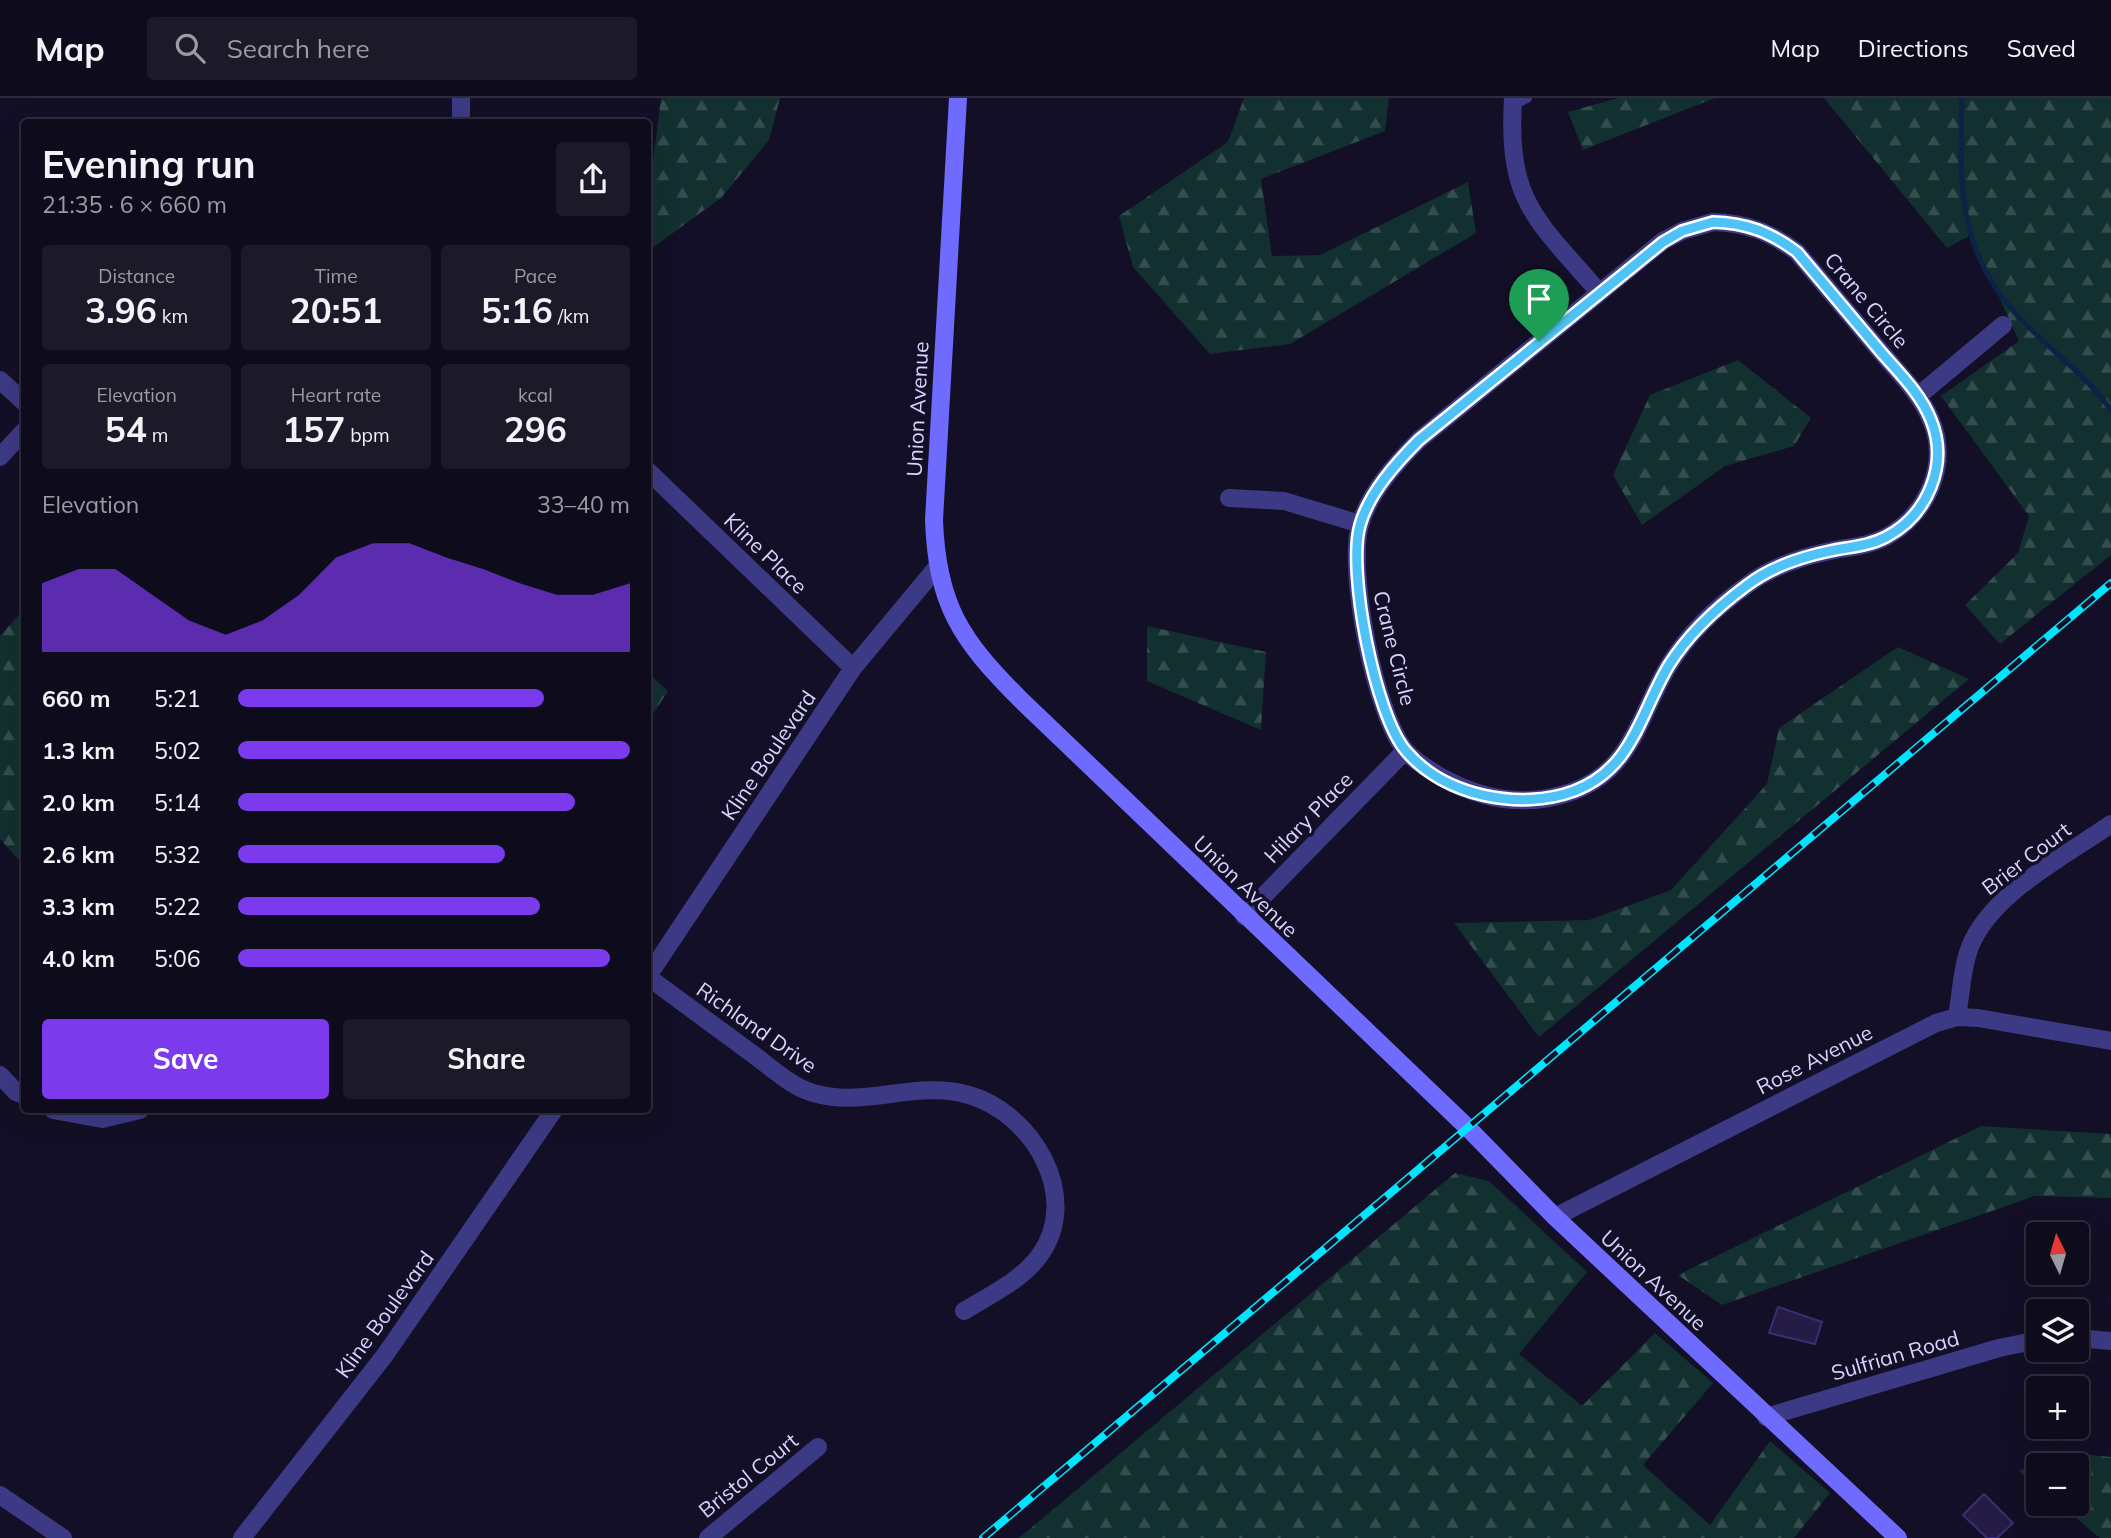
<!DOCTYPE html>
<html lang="en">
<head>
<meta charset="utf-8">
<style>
  body { margin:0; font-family:Mulish,sans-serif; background:#1c1929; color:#f1f3f6; height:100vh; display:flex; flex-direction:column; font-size:26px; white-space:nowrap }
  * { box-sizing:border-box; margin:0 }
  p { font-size:23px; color:#9b9ba3 }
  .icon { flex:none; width:38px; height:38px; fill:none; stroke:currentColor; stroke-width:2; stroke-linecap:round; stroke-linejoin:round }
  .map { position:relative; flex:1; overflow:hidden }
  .side { position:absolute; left:21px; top:21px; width:630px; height:994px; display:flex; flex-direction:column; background:#0e0b1c; border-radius:7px; box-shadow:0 7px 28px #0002,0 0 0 2px #2e2b3b }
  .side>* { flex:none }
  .needle { width:46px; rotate:355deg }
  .buttons { position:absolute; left:2026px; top:1124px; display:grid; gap:14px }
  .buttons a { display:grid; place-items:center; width:63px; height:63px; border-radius:7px; background:#0e0b1c; box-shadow:0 7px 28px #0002,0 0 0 2px #2e2b3b; font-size:35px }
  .pin { position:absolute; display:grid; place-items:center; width:60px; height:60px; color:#fff; margin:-72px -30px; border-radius:50% 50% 50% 0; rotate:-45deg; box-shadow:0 0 7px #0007 }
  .pin .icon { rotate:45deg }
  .round { display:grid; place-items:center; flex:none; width:74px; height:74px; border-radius:7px; background:#1c1929 }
  .summary { display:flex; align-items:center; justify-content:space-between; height:119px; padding:0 21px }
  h1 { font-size:38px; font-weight:700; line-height:52px }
  .stats { display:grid; grid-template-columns:repeat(3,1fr); gap:10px; height:119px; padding:7px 21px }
  .stats div { display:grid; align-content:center; border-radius:7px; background:#1c1929; text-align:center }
  .stats b { font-size:35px; font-weight:700 }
  .stats small { font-size:19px; font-weight:400 }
  .stats p { font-size:19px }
  .chart { height:196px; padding:14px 21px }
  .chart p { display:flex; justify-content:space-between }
  .chart svg { width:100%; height:126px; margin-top:7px; fill:#7c3aed; opacity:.7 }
  .button { display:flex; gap:14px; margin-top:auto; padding:14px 21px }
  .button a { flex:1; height:80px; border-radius:7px; background:#7c3aed; color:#fff; font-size:28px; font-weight:700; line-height:80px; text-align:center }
  .button a+a { background:#1c1929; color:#f1f3f6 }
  ul { padding:0 21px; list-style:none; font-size:23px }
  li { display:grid; grid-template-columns:112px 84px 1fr; align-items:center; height:52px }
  li i { height:18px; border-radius:9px; background:#7c3aed }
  header { display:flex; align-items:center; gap:42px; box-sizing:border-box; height:98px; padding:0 35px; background:#0e0b1c; border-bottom:2px solid #2e2b3b }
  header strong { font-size:33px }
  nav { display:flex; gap:38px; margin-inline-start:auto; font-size:24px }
  .search { width:490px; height:63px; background:#1c1929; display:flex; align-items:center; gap:18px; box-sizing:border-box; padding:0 24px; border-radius:7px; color:#9b9ba3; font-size:26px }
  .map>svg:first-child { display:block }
  .forest { fill:url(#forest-firs) }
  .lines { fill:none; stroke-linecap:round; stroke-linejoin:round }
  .stream { stroke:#0c2248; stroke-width:5 }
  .building { fill:#241b47; stroke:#3b2d73; stroke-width:2 }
  .service { stroke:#3d3a85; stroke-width:10 }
  .minor { stroke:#3d3a85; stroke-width:18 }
  .secondary { stroke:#6f6bff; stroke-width:18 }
  .rail-casing { stroke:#00e5ff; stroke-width:8 }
  .rail { stroke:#130f26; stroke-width:5; stroke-dasharray:16; stroke-linecap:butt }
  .route-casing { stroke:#fff; stroke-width:14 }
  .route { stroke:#4fc3f7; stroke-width:9 }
  .labels { text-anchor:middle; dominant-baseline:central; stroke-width:7; stroke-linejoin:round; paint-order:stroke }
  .street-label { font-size:21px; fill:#d9d4ff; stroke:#130f26 }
</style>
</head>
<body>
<header>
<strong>Map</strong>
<div class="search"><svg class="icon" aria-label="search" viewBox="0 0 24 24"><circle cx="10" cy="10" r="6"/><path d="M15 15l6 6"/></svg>Search here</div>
<nav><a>Map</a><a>Directions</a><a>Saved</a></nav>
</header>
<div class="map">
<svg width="2111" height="1440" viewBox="0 0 2111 1440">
  <defs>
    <pattern id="forest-firs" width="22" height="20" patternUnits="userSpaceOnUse" patternTransform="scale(1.75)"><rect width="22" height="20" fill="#12302f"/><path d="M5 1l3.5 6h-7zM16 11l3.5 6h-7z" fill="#344d4e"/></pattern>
  </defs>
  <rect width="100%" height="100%" fill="#130f26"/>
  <!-- forest -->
  <path class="forest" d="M661,0H780L769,42L721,100L648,153V68L653,63Z
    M1244,0H1389L1385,33L1261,81L1272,158L1320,157L1468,84L1476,135L1290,246L1210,256L1133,169L1119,118L1228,44Z
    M1618,0H1715L1583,52L1568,14Z
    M1824,0H2111V457L2000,546L1965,507L2018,455L2029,418L1941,298L2019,243L1971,137L1947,150Z
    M1738,262L1811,320L1794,348L1725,368L1642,427L1613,377L1650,297Z
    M24,511V768L0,741V538Z
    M1147,528L1266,554L1261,632L1147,583Z
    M1898,549L1969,581L1539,939L1454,825L1589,822L1671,792L1767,686L1779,630Z
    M648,575L668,593L648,624Z
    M1981,1028L2111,1036V1100L2035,1098L1722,1207L1678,1177Z
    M1455,1075L1489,1083L1587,1174L1519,1256L1582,1308L1655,1235L1713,1285L1643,1367L1710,1427L1770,1343L1830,1395L1794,1440H1019Z
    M2054,1353L2111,1359V1440H2100L2058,1405H2077V1367H2039V1390L2019,1373Z"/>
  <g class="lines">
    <!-- stream -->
    <path class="stream" d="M1962,0C1960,83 1956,150 2016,216C2046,249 2085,276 2111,312"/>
  </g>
  <!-- building -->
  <path class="building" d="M1778,1209L1822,1224L1815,1246L1769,1235Z
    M1984,1396L2013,1425L1997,1440H1987L1963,1417Z"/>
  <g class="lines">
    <!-- service -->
    <path class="service" d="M1513,7L1527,0"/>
    <!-- minor -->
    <path class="minor" d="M1513,0C1507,104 1535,120 1599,194
      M461,24V0
      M1713,124C1747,125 1770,134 1797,154C1825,187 1853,221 1881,254C1899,275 1920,296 1931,322C1950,366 1927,417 1886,439C1869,448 1849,449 1830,453C1801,459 1769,470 1746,488C1715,510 1689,535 1669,567C1640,615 1633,671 1574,693C1528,710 1485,703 1443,680C1431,673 1415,664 1406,653C1375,617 1347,473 1360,427C1369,395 1396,365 1419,342L1663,143L1682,133Z
      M0,282L24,304
      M1918,298L2003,227
      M0,359L24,333
      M648,373L853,570
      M1229,400L1284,403L1360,426
      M1244,818L1405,653
      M648,878L853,570L937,469
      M648,879C683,905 719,931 754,957C773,971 794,991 817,996C867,1009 918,982 969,997C1032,1015 1082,1098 1040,1157C1022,1182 990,1197 964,1213
      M1957,919C1961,896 1962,866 1972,844C1996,793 2065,758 2111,726
      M0,977L16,994L24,997
      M53,1012L102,1021L140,1012
      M1555,1119L1936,925L1957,919L1978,920L2111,943
      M2077,1240L2111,1243
      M1766,1319L1999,1250L2039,1242
      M0,1397L63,1440
      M242,1440L385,1257L554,1012
      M708,1440L818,1349"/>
    <!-- secondary -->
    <path class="secondary" d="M958,0L934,422C937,507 961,542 1020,601L1467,1029L1555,1119L1898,1440"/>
    <!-- rail casing -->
    <g class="rail-casing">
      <path id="rail" d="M983,1440L2111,485"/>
    </g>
    <!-- rail -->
    <use href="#rail" class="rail"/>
  </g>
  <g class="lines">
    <!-- route casing -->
    <g class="route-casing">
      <path id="route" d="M1713,124C1747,125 1770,134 1797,154C1825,187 1853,221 1881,254C1899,275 1921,296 1931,322C1949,366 1928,417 1886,439C1869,448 1849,449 1830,453C1801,459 1769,470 1746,488C1715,511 1689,535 1669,567C1640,615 1633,671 1574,693C1520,713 1444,698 1406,653C1375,617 1347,473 1360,427C1369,395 1396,365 1419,342L1663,144L1682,133Z"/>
    </g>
    <!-- route -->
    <use href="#route" class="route"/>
  </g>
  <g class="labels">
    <!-- street labels -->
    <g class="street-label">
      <text transform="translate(1867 202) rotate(50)">Crane Circle</text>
      <text transform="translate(917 311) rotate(-87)">Union Avenue</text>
      <text transform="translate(766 455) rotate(44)">Kline Place</text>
      <text transform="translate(1395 550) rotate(76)">Crane Circle</text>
      <text transform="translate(768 657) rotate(-56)">Kline Boulevard</text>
      <text transform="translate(1308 719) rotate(-46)">Hilary Place</text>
      <text transform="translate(2026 760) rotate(-37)">Brier Court</text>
      <text transform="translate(1246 788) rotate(44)">Union Avenue</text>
      <text transform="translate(757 929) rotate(35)">Richland Drive</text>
      <text transform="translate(1814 961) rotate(-27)">Rose Avenue</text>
      <text transform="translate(1654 1182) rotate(43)">Union Avenue</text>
      <text transform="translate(384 1216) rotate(-54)">Kline Boulevard</text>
      <text transform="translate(1895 1257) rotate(-16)">Sulfrian Road</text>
      <text transform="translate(748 1377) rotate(-39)">Bristol Court</text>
    </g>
  </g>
</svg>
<div class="buttons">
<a><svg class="needle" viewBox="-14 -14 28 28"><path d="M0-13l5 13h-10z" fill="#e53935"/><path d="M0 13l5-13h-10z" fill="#9b9ba3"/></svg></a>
<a><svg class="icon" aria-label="layers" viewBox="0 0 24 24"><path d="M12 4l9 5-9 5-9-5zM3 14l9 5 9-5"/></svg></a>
<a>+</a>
<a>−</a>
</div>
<div class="pin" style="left:1539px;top:243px;background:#1e9e55"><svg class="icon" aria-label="arrive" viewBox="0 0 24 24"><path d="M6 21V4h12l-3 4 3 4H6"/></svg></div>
<section class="side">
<div class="summary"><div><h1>Evening run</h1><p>21:35 · 6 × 660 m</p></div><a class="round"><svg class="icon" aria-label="share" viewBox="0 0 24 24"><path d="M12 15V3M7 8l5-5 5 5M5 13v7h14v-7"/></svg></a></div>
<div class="stats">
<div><p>Distance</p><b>3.96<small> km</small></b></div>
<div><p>Time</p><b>20:51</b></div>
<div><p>Pace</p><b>5:16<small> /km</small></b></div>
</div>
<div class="stats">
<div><p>Elevation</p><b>54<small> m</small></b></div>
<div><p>Heart rate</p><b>157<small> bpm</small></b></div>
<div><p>kcal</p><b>296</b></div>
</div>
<div class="chart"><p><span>Elevation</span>33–40 m</p>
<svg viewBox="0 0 160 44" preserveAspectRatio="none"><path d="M0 44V20L10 15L20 15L30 24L40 33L50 38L60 33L70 24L80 11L90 6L100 6L110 11L120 15L130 20L140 24L150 24L160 20V44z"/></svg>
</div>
<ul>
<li><b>660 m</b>5:21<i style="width:78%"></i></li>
<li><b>1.3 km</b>5:02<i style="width:100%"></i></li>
<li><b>2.0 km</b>5:14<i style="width:86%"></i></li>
<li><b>2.6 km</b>5:32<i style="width:68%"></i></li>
<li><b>3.3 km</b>5:22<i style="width:77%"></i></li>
<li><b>4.0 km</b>5:06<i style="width:95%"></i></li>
</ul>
<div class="button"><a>Save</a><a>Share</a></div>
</section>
</div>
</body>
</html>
